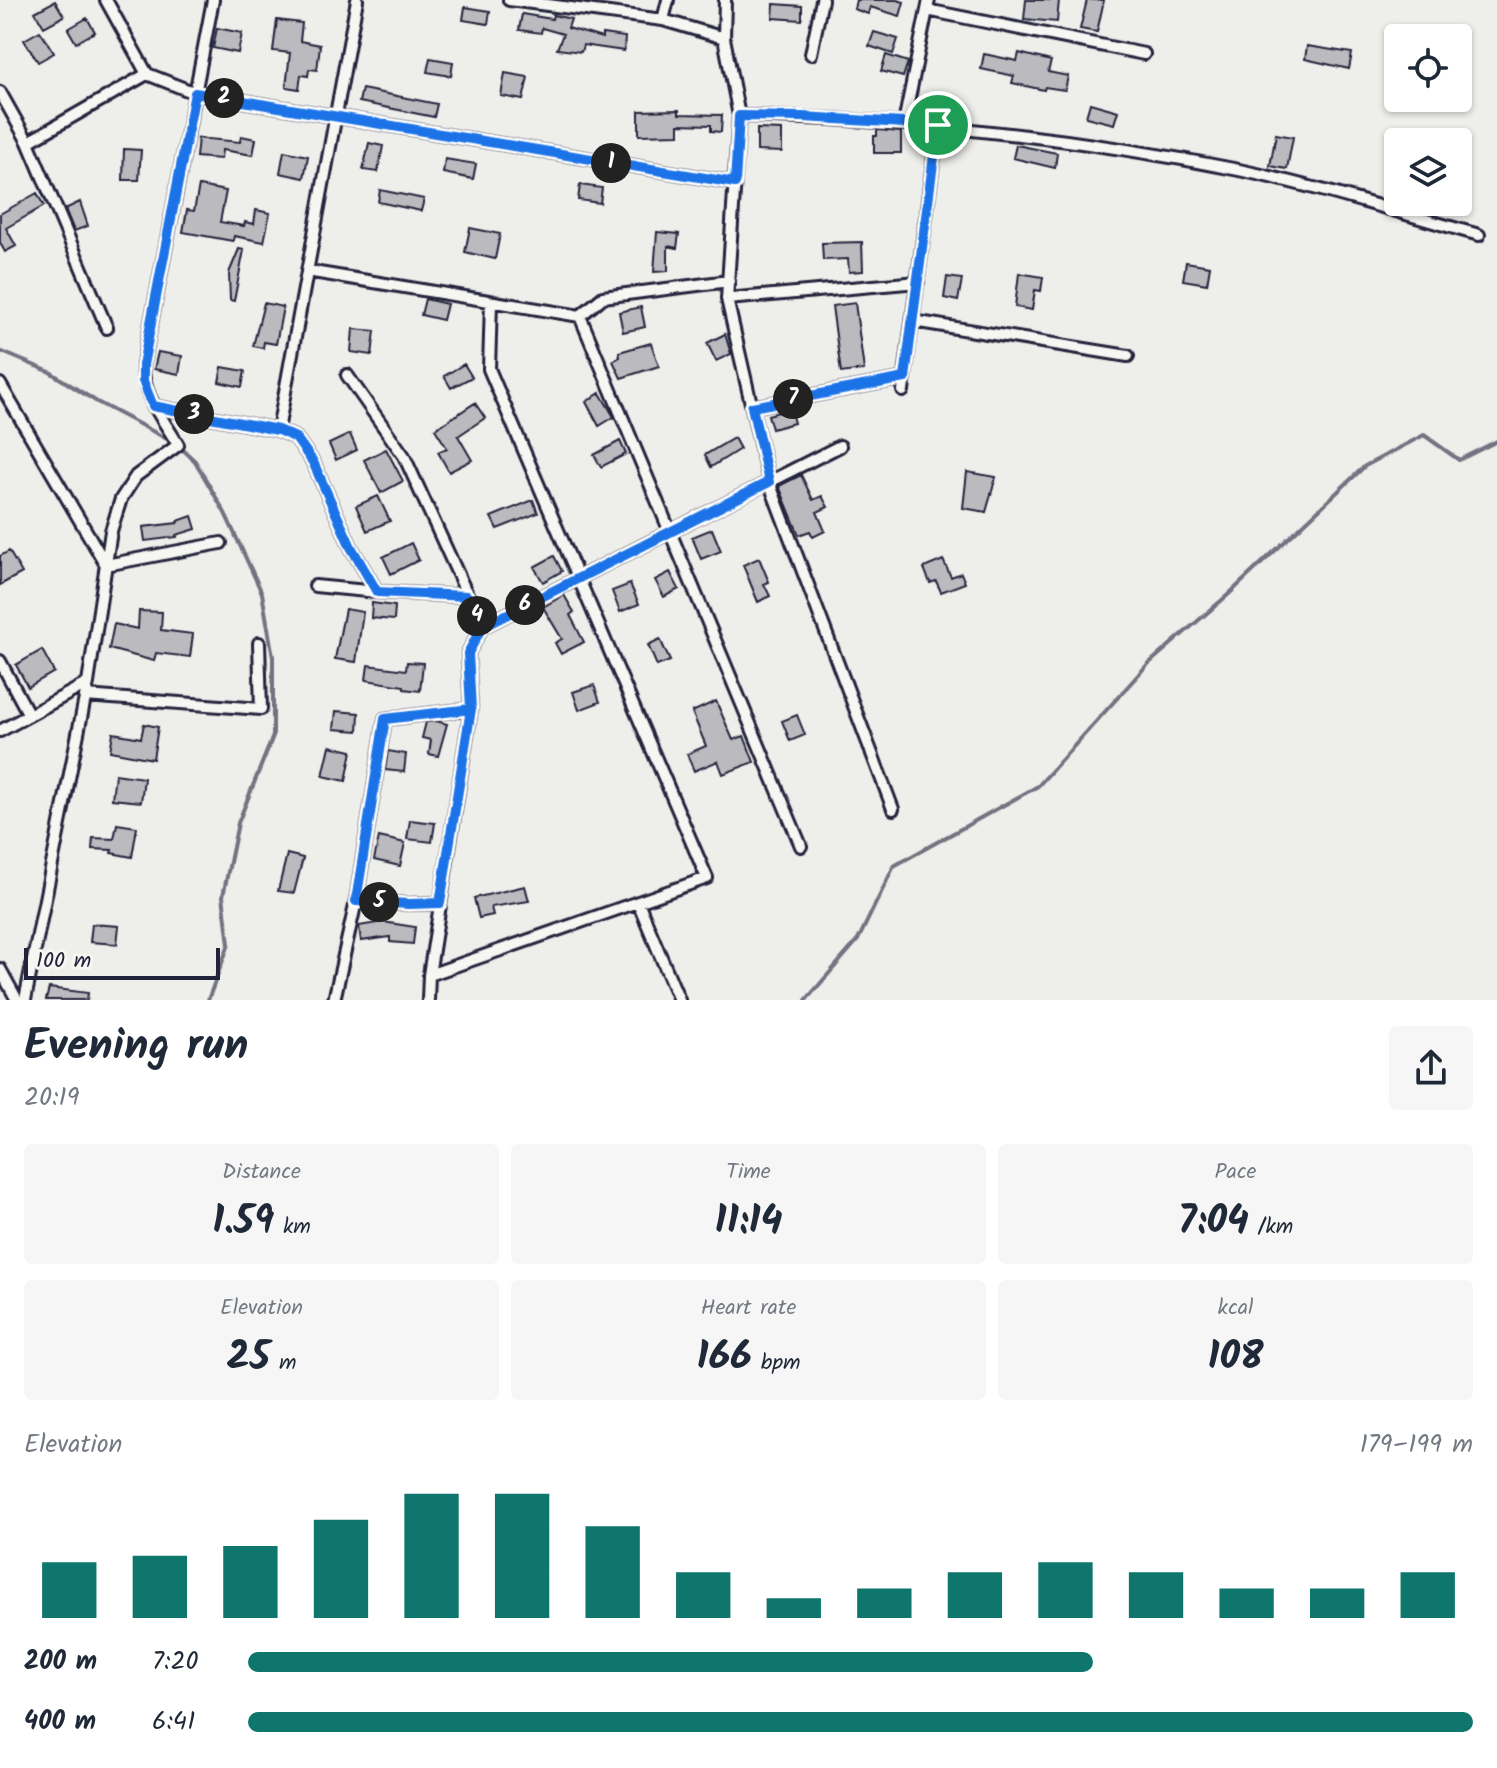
<!DOCTYPE html>
<html lang="en">
<head>
<meta charset="utf-8">
<style>
  body { margin:0; font-family:Kalam,sans-serif; background:#f6f6f7; color:#1f2937; height:100vh; display:flex; flex-direction:column; font-size:30px; white-space:nowrap }
  * { box-sizing:border-box; margin:0 }
  p { font-size:26px; color:#747a83 }
  .icon { flex:none; width:44px; height:44px; fill:none; stroke:currentColor; stroke-width:2; stroke-linecap:round; stroke-linejoin:round }
  .map { position:relative; height:1000px; overflow:hidden }
  .drawer { display:flex; flex-direction:column; background:#fff; flex:1 }
  .drawer>* { flex:none }
  .fabs { position:absolute; left:1384px; top:24px; display:grid; gap:16px }
  .fabs a { display:grid; place-items:center; width:88px; height:88px; border-radius:8px; background:#fff; box-shadow:0 2px 6px #0004; font-size:40px }
  .scale { position:absolute; left:24px; bottom:20px; width:196px; box-sizing:border-box; padding-left:8px; border:4px solid #22223b; border-top:0; font-size:22px; line-height:28px; white-space:nowrap; color:#22223b; -webkit-text-stroke:6px #f6f6f2; paint-order:stroke }
  .pin { position:absolute; display:grid; place-items:center; width:68px; height:68px; color:#fff; margin:-34px; border:4px solid #fff; border-radius:50%; box-shadow:0 2px 8px #0007 }
  .km { position:absolute; width:40px; height:40px; margin:-20px; border-radius:50%; background:#222; color:#fff; font-size:22px; line-height:40px; text-align:center }
  .round { display:grid; place-items:center; flex:none; width:84px; height:84px; border-radius:8px; background:#f6f6f7 }
  .headline { display:flex; align-items:center; justify-content:space-between; height:136px; padding:0 24px }
  h1 { font-size:44px; font-weight:800; line-height:60px }
  .metrics { display:grid; grid-template-columns:repeat(3,1fr); gap:12px; height:136px; padding:8px 24px }
  .metrics div { display:grid; align-content:center; border-radius:8px; background:#f6f6f7; text-align:center }
  .metrics b { font-size:40px; font-weight:800 }
  .metrics small { font-size:22px; font-weight:400 }
  .metrics p { font-size:22px }
  .chart { height:224px; padding:16px 24px }
  .chart p { display:flex; justify-content:space-between }
  .chart svg { width:100%; height:144px; margin-top:8px; stroke:#0f766e; stroke-width:6 }
  ul { padding:0 24px; list-style:none; font-size:26px }
  li { display:grid; grid-template-columns:128px 96px 1fr; align-items:center; height:60px }
  li i { height:20px; border-radius:10px; background:#0f766e }
  .map>svg:first-child { display:block }
  .lines { fill:none; stroke-linecap:round; stroke-linejoin:round }
  .stream { stroke:#727281; stroke-width:4 }
  .building { fill:#bbbbbf; stroke:#22223b; stroke-width:2 }
  .minor-casing { stroke:#22223b; stroke-width:16 }
  .minor { stroke:#f6f6f2; stroke-width:10 }
  .route-casing { stroke:#fff; stroke-width:16 }
  .route { stroke:#1a73e8; stroke-width:10 }
</style>
</head>
<body>
<div class="map">
<svg width="1497" height="1000" viewBox="0 0 1497 1000">
  <rect width="100%" height="100%" fill="#eeeeeb"/>
  <filter id="ink" filterUnits="userSpaceOnUse"><feTurbulence type="fractalNoise" baseFrequency=".0125" numOctaves="2"/><feDisplacementMap in="SourceGraphic" scale="16" xChannelSelector="R" yChannelSelector="G"/><feConvolveMatrix kernelMatrix="1 2 1 2 8 2 1 2 1" color-interpolation-filters="sRGB"/></filter>
  <g filter="url(#ink)">
    <g class="lines">
      <!-- stream -->
      <path class="stream" d="M0,351L50,372L97,402L171,441
        M178,445L195,461L225,513L262,593L273,657V736L238,823L223,896L229,944L208,1000
        M806,1000L858,940L894,866L1038,786L1147,665L1229,594L1365,466L1424,435L1459,460L1497,441"/>
    </g>
    <!-- building -->
    <path class="building" d="M856,0H897L904,2L900,16L870,7L868,14L854,9Z
      M1026,0H1059L1057,22L1024,19Z
      M1087,0H1104L1097,32L1080,29Z
      M55,1L64,16L44,27L35,12Z
      M774,4L802,6V20L773,18Z
      M465,7L490,11L488,24L463,20Z
      M522,14L552,19L553,15L571,19L568,28L602,38V34L625,37L624,51L583,45L581,52L557,49L563,34L542,28L541,33L519,30Z
      M87,18L95,32L76,43L68,29Z
      M277,20L302,23L300,41L320,45L317,70L309,69L308,76L301,75L299,89L286,87L290,53L273,51Z
      M217,28L242,33L238,53L213,48Z
      M40,31L54,53L38,62L24,40Z
      M874,32L898,39L893,54L869,46Z
      M1307,46L1352,53L1349,69L1305,59Z
      M1019,53L1051,61L1048,72L1068,76L1065,90L1045,87L1044,90L1012,83L1014,76L981,69L984,54L1017,61Z
      M886,55L908,62L903,77L881,71Z
      M430,58L453,62L451,76L427,72Z
      M505,73L528,77L523,100L501,96Z
      M362,89L437,104L434,117L359,102Z
      M1090,103L1118,111L1114,124L1086,117Z
      M679,110V114L722,115L721,132L711,131V125L679,124V134L639,135V111Z
      M757,129L782,130V152L757,151Z
      M877,130L901,132V153H874V136H877Z
      M1276,134L1293,137L1287,169L1270,166Z
      M241,136L256,139L253,155L222,150L221,159L196,157L198,138L240,142Z
      M369,143L383,146L378,172L363,170Z
      M1016,145L1057,153L1055,168L1013,158Z
      M124,149L141,150L139,180H123Z
      M284,151L308,156L304,178L280,173Z
      M445,159L476,164L473,179L443,173Z
      M580,185L602,188L600,203L578,200Z
      M199,186L226,191L220,222L244,226L245,222L254,224L256,210L270,213L264,242L234,236L233,241L183,232L187,210L194,211Z
      M380,190L424,199L421,211L378,202Z
      M37,193L44,206L6,228L16,246L5,252L0,243V214Z
      M80,202L88,226L74,231L65,209Z
      M470,228L500,234L495,259L465,252Z
      M657,232L679,234L677,248L668,246V271L654,272Z
      M862,242L863,271L849,272L848,259L823,260L822,243Z
      M239,249L244,250L234,301L230,300L229,273Z
      M1186,262L1210,266L1207,284L1183,280Z
      M1019,273L1043,277L1041,291L1035,290L1032,310L1015,307Z
      M947,277L962,279L958,301L944,298Z
      M425,299L447,304L443,320L421,315Z
      M264,303L283,307L276,344L264,342L263,348L253,346Z
      M855,303L864,370L841,373L832,306Z
      M641,307L645,327L623,332L619,312Z
      M353,329L375,331L372,355L351,352Z
      M725,334L731,354L716,361L707,343Z
      M651,343L659,366L621,378L613,361L620,357L619,352Z
      M158,352L182,356L179,374L154,369Z
      M464,364L472,377L451,388L444,376Z
      M222,367L245,371L242,387L219,382Z
      M600,393L614,417L599,426L586,402Z
      M475,403L485,418L458,436L472,460L449,472L438,452L447,448L435,429Z
      M790,409L794,423L772,429L768,415Z
      M350,434L357,450L336,460L329,444Z
      M734,438L740,449L711,467L705,455Z
      M620,441L626,454L601,467L594,455Z
      M386,449L403,481L381,493L364,460Z
      M967,472L996,477L986,512L963,508Z
      M801,475L813,500L822,496L828,507L817,512L825,531L813,537L810,531L799,535L779,486Z
      M378,496L390,521L367,531L356,506Z
      M533,500L538,513L497,529L491,517Z
      M192,516L196,529L176,535L177,537L145,541L143,527L178,523V521Z
      M712,529L721,551L701,559L692,537Z
      M411,543L419,560L391,574L383,557Z
      M9,551L22,573L0,585V556Z
      M554,556L562,571L543,582L534,567Z
      M759,558L769,582L764,584L770,596L758,602L743,565Z
      M943,560L951,577L961,573L965,583L941,592L936,581L930,583L924,568Z
      M670,572L679,589L664,597L655,580Z
      M630,584L639,604L620,612L612,591Z
      M564,595L574,612L570,615L584,642L561,654L555,643L562,639L543,607Z
      M372,603L395,606L394,620L371,618Z
      M345,609L363,612L356,662L335,659Z
      M139,611L162,612L161,630L193,634L190,657L156,653L154,661L109,649L114,624L138,629Z
      M660,639L670,661L657,666L648,645Z
      M42,650L54,672L28,687L16,665Z
      M407,662L423,663L420,691L404,689V686L366,680L368,665L406,670Z
      M594,685L600,702L579,710L573,692Z
      M716,701L733,740L744,736L754,762L723,774L718,761L694,771L687,754L706,746L692,712Z
      M336,711L359,713L358,731L334,729Z
      M797,715L805,735L790,741L782,721Z
      M436,721L447,724L438,756L429,754L431,740L422,738L426,722Z
      M144,724L158,727L153,759L110,751L113,733L141,738Z
      M330,746L352,751L346,781L323,776Z
      M388,751L406,754L404,772L385,770Z
      M115,774L144,778L141,802L112,799Z
      M410,820L435,823L432,842L407,839Z
      M117,824L137,827L132,857L111,853L112,850L92,849L93,838L114,839Z
      M379,837L405,843L400,866L374,860Z
      M287,854L303,858L294,893L278,891Z
      M525,886L529,901L491,907L493,915L479,918L474,898Z
      M383,922L415,927L413,944L390,942V937L361,941L359,926Z
      M92,924L119,926L117,944L90,942Z
      M49,988L88,993L87,1000H46Z"/>
    <g class="lines">
      <!-- minor casing -->
      <g class="minor-casing">
        <path id="minor" d="M106,0L147,74L195,93L735,183
          M509,0L663,20L724,38
          M725,0L724,38L739,116L727,299L769,482L893,809
          M927,10L1144,54
          M663,20L668,0
          M811,54L822,0
          M0,92L28,142L107,328
          M739,116C906,119 1075,137 1239,170C1320,187 1400,213 1479,235
          M904,123L929,0
          M28,142L147,74
          M307,271L580,316L603,297L729,281
          M727,299L918,282
          M580,316L801,846
          M913,321L1128,356
          M347,375L404,456L482,627
          M0,384L106,565L221,543
          M903,391L938,125
          M153,406L278,430L296,438L313,462L351,547L377,592
          M752,407L905,378
          M278,430L357,0
          M315,586L377,592L467,596
          M0,661L29,715
          M85,696L261,709L259,643
          M0,731L88,683
          M356,901L409,904L440,903
          M638,902L679,1000
          M0,969L17,1000
          M429,975L707,878L489,369L491,302
          M25,1000L88,683L111,531L121,499L136,476L178,445C163,418 142,396 143,365L213,0
          M334,1000L356,901L385,719L471,709
          M428,1000L429,975L471,709L468,653L482,627L840,446"/>
      </g>
      <!-- minor -->
      <use href="#minor" class="minor"/>
    </g>
  </g>
  <g class="lines" filter="url(#ink)">
    <!-- route casing -->
    <g class="route-casing">
      <path id="route" d="M938,125L803,117L739,116L735,183L195,93L143,365V381L153,406L278,430L296,438L313,462L351,547L377,592L467,596L482,627L468,653L471,709L385,719L356,901L409,904L440,903L471,709L468,653L482,627L769,482L752,407L905,378L938,125"/>
    </g>
    <!-- route -->
    <use href="#route" class="route"/>
  </g>
</svg>
<div class="fabs">
<a><svg class="icon" aria-label="locate" viewBox="0 0 24 24"><circle cx="12" cy="12" r="6"/><path d="M12 2v4M12 18v4M2 12h4M18 12h4"/></svg></a>
<a><svg class="icon" aria-label="layers" viewBox="0 0 24 24"><path d="M12 4l9 5-9 5-9-5zM3 14l9 5 9-5"/></svg></a>
</div>
<div class="scale">100 m</div>
<div class="pin" style="left:938px;top:125px;background:#1e9e55"><svg class="icon" aria-label="arrive" viewBox="0 0 24 24"><path d="M6 21V4h12l-3 4 3 4H6"/></svg></div>
<b class="km" style="left:611px;top:163px">1</b>
<b class="km" style="left:224px;top:98px">2</b>
<b class="km" style="left:194px;top:414px">3</b>
<b class="km" style="left:477px;top:616px">4</b>
<b class="km" style="left:379px;top:902px">5</b>
<b class="km" style="left:525px;top:605px">6</b>
<b class="km" style="left:793px;top:399px">7</b>
</div>
<section class="drawer">
<div class="headline"><div><h1>Evening run</h1><p>20:19</p></div><a class="round"><svg class="icon" aria-label="share" viewBox="0 0 24 24"><path d="M12 15V3M7 8l5-5 5 5M5 13v7h14v-7"/></svg></a></div>
<div class="metrics">
<div><p>Distance</p><b>1.59<small> km</small></b></div>
<div><p>Time</p><b>11:14</b></div>
<div><p>Pace</p><b>7:04<small> /km</small></b></div>
</div>
<div class="metrics">
<div><p>Elevation</p><b>25<small> m</small></b></div>
<div><p>Heart rate</p><b>166<small> bpm</small></b></div>
<div><p>kcal</p><b>108</b></div>
</div>
<div class="chart"><p><span>Elevation</span>179–199 m</p>
<svg viewBox="0 0 160 44" preserveAspectRatio="none"><path d="M5 44V27M15 44V25M25 44V22M35 44V14M45 44V6M55 44V6M65 44V16M75 44V30M85 44V38M95 44V35M105 44V30M115 44V27M125 44V30M135 44V35M145 44V35M155 44V30"/></svg>
</div>
<ul>
<li><b>200 m</b>7:20<i style="width:69%"></i></li>
<li><b>400 m</b>6:41<i style="width:100%"></i></li>
</ul>
</section>
</body>
</html>
